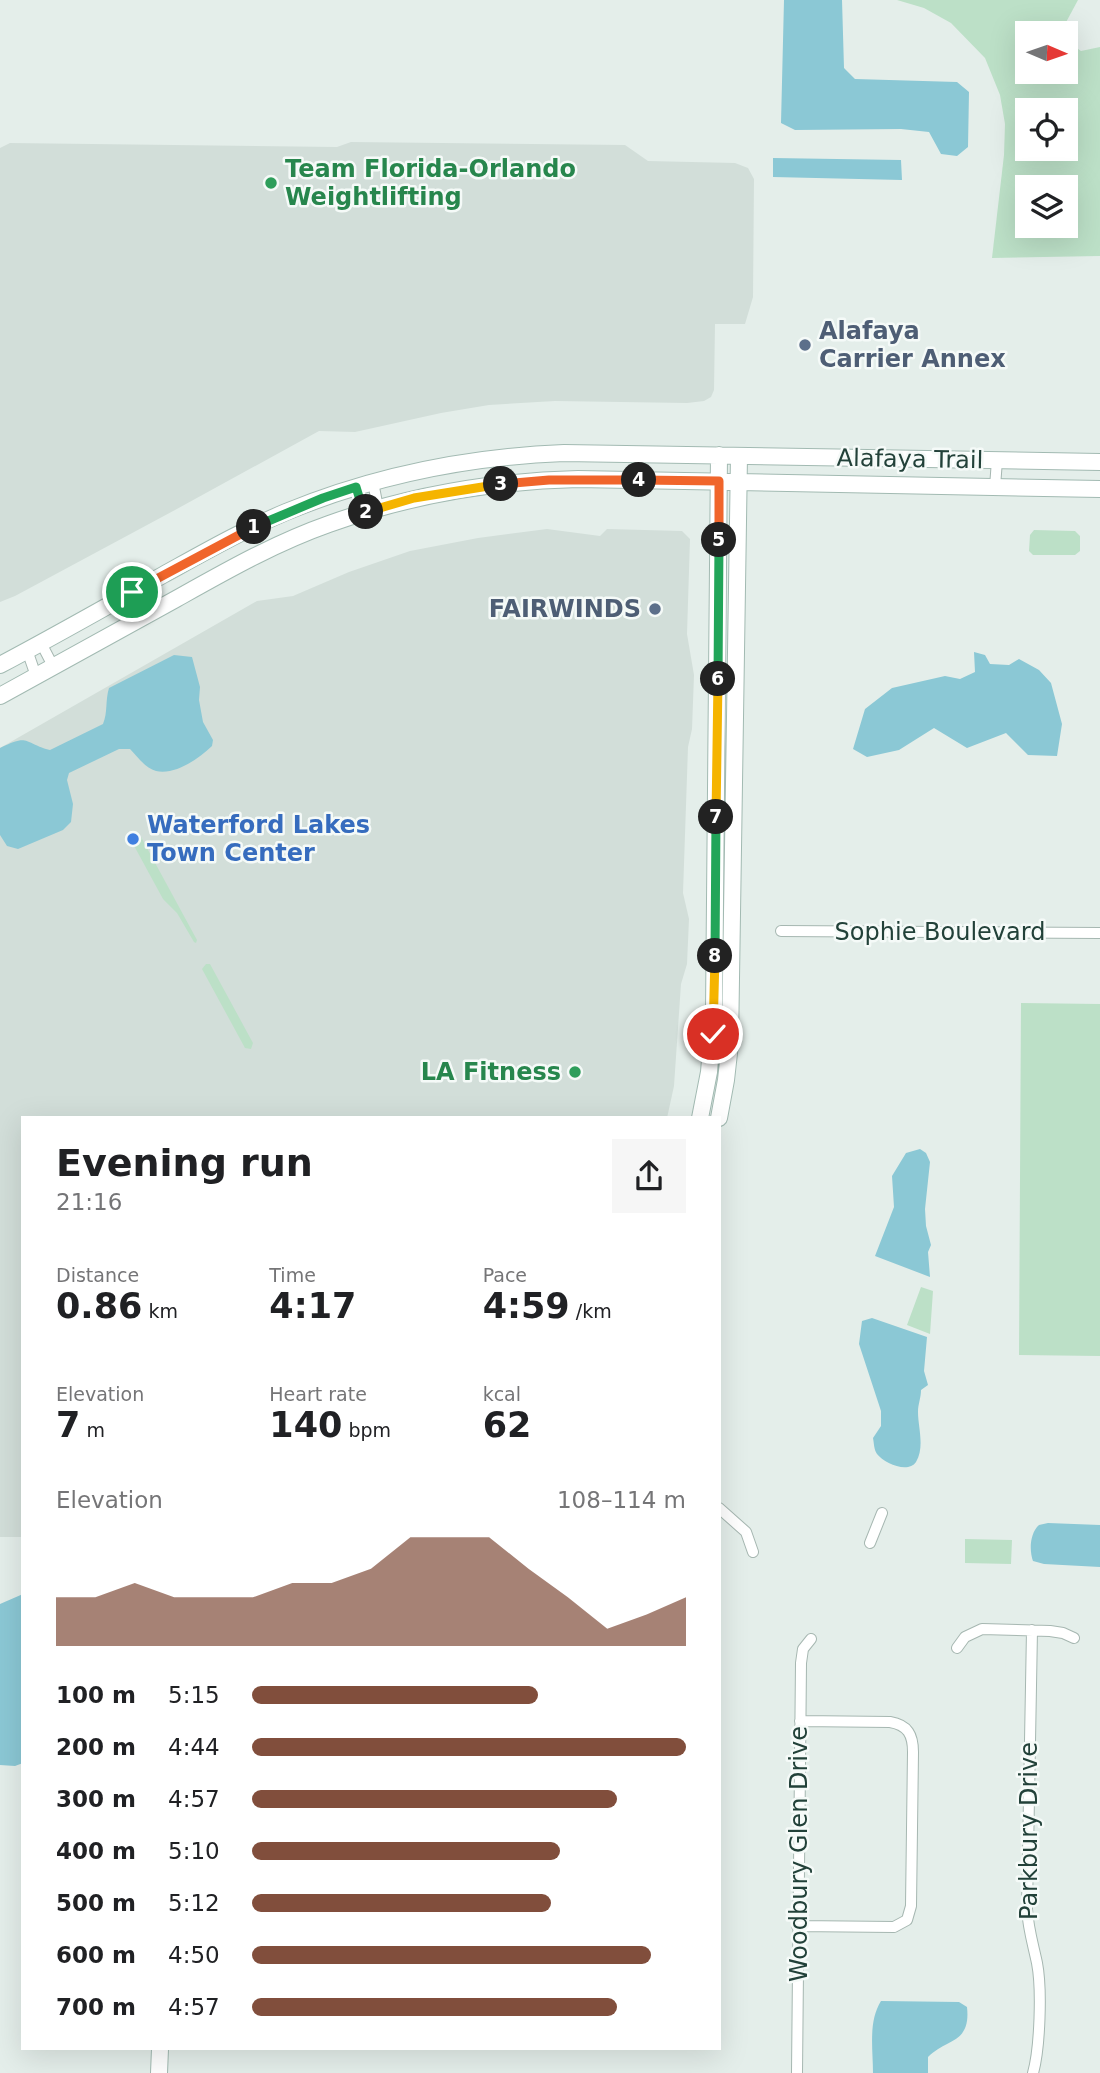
<!DOCTYPE html>
<html lang="en">
<head>
<meta charset="utf-8">
<style>
  body { margin:0; font-family:"DejaVu Sans",sans-serif; background:#f6f6f6; color:#202124; height:100vh; display:flex; flex-direction:column; font-size:26px; white-space:nowrap }
  * { box-sizing:border-box; margin:0 }
  p { font-size:23px; color:#757577 }
  .icon { flex:none; width:38px; height:38px; fill:none; stroke:currentColor; stroke-width:2; stroke-linecap:round; stroke-linejoin:round }
  .map { position:relative; flex:1; overflow:hidden }
  .side { position:absolute; left:21px; top:1116px; width:700px; height:934px; display:flex; flex-direction:column; background:#fff; border-radius:0px; box-shadow:0 7px 28px #0002 }
  .side>* { flex:none }
  .needle { width:46px; rotate:92deg }
  .controls { position:absolute; left:1015px; top:21px; display:grid; gap:14px }
  .controls a { display:grid; place-items:center; width:63px; height:63px; border-radius:0px; background:#fff; box-shadow:0 7px 28px #0002; font-size:35px }
  .pin { position:absolute; display:grid; place-items:center; width:60px; height:60px; color:#fff; margin:-30px; border:4px solid #fff; border-radius:50%; box-shadow:0 2px 7px #0007 }
  .km { position:absolute; width:35px; height:35px; margin:-18px; border-radius:50%; background:#222; color:#fff; font-size:19px; line-height:35px; text-align:center }
  .round { display:grid; place-items:center; flex:none; width:74px; height:74px; border-radius:0px; background:#f6f6f6 }
  .summary { display:flex; align-items:center; justify-content:space-between; height:119px; padding:0 35px }
  h1 { font-size:38px; font-weight:700; line-height:52px }
  .metrics { display:grid; grid-template-columns:repeat(3,1fr); gap:10px; height:119px; padding:7px 35px }
  .metrics div { display:grid; align-content:center }
  .metrics b { font-size:35px; font-weight:700 }
  .metrics small { font-size:19px; font-weight:400 }
  .metrics p { font-size:19px }
  .chart { height:196px; padding:14px 35px }
  .chart p { display:flex; justify-content:space-between }
  .chart svg { width:100%; height:126px; margin-top:7px; fill:#814e3c; opacity:.7 }
  ul { padding:0 35px; list-style:none; font-size:23px }
  li { display:grid; grid-template-columns:112px 84px 1fr; align-items:center; height:52px }
  li i { height:18px; border-radius:9px; background:#814e3c }
  .map>svg:first-child { display:block }
  .built { fill:#d2ded9 }
  .green { fill:#bce0c7; fill-rule:evenodd }
  .water { fill:#8bc8d5 }
  .lines { fill:none; stroke-linecap:round; stroke-linejoin:round }
  .street-casing { stroke:#a6b7b1; stroke-width:12 }
  .secondary-casing { stroke:#a2bab2; stroke-width:18 }
  .street { stroke:#fff; stroke-width:10 }
  .secondary { stroke:#fff; stroke-width:16 }
  .split-1-casing { stroke:#fff; stroke-width:14 }
  .split-2-casing { stroke:#fff; stroke-width:14 }
  .split-3-casing { stroke:#fff; stroke-width:14 }
  .split-4-casing { stroke:#fff; stroke-width:14 }
  .split-5-casing { stroke:#fff; stroke-width:14 }
  .split-6-casing { stroke:#fff; stroke-width:14 }
  .split-7-casing { stroke:#fff; stroke-width:14 }
  .split-8-casing { stroke:#fff; stroke-width:14 }
  .split-9-casing { stroke:#fff; stroke-width:14 }
  .split-1 { stroke:#f0652b; stroke-width:9 }
  .split-2 { stroke:#22a559; stroke-width:9 }
  .split-3 { stroke:#f5b400; stroke-width:9 }
  .split-4 { stroke:#f0652b; stroke-width:9 }
  .split-5 { stroke:#f0652b; stroke-width:9 }
  .split-6 { stroke:#22a559; stroke-width:9 }
  .split-7 { stroke:#f5b400; stroke-width:9 }
  .split-8 { stroke:#22a559; stroke-width:9 }
  .split-9 { stroke:#f5b400; stroke-width:9 }
  .leisure-dot { fill:#2e9e5b; stroke:#f5faf8; stroke-width:2.5 }
  .service-dot { fill:#5c6f8a; stroke:#f5faf8; stroke-width:2.5 }
  .shop-dot { fill:#3f7fe0; stroke:#f5faf8; stroke-width:2.5 }
  .labels { text-anchor:middle; dominant-baseline:central; stroke-width:5; stroke-linejoin:round; paint-order:stroke }
  .leisure-label { font-size:24px; font-weight:bold; fill:#27864d; stroke:#f5faf8; text-anchor:start }
  .service-label { font-size:24px; font-weight:bold; fill:#4e5e75; stroke:#f5faf8; text-anchor:start }
  .street-label { font-size:24px; fill:#224139; stroke:#f5faf8 }
  .shop-label { font-size:24px; font-weight:bold; fill:#366cbe; stroke:#f5faf8; text-anchor:start }
</style>
</head>
<body>
<div class="map">
<svg width="1100" height="2073" viewBox="0 0 1100 2073">
  <rect width="100%" height="100%" fill="#e4eeea"/>
  <!-- built -->
  <path class="built" d="M351,142L625,145L648,161L735,163L748,168L754,179L753,297L745,324H715L714,390L711,397L704,401L687,403L555,401L489,405L441,413L355,432L319,431L175,510L15,596L0,602V148L10,143L337,147Z
    M547,529L600,536L607,529L682,531L690,539L687,634L694,675L692,729L688,747L683,893L689,919L687,964L681,984L674,1086L667,1118H23V1537H0V748L257,601L293,596L349,572L410,551L478,538Z"/>
  <!-- green -->
  <path class="green" d="M897,0H1078L1064,26L1065,33H1027V72H1066V37L1067,41L1081,51L1100,47V256L992,258L1004,155L1005,124L1000,95L985,58L951,23L924,8ZM1027,110H1066V149H1027ZM1027,187H1066V226H1027Z
    M1034,530L1075,531L1080,536V551L1075,555H1033L1029,551L1030,535Z
    M137,836L141,837L197,940L196,943L194,942L177,913L163,899L132,842L134,837Z
    M206,964H210L253,1043L251,1049L245,1048L202,969Z
    M1021,1003L1100,1004V1356L1019,1355Z
    M921,1287L933,1291L930,1334L907,1325Z
    M965,1539L1012,1540L1011,1564L965,1563Z"/>
  <!-- water -->
  <path class="water" d="M784,0H842L844,68L855,79L957,82L969,92L968,147L957,156L941,154L929,132L901,129L795,130L781,123Z
    M773,158L901,160L902,180L773,177Z
    M974,652L985,655L990,664L1009,665L1019,659L1039,670L1051,683L1062,724L1057,756L1028,755L1006,733L967,748L934,728L899,750L867,757L853,749L865,709L892,688L945,676L960,679L975,672Z
    M174,655L192,657L200,687L199,700L203,722L213,740L212,746C198,759 176,775 156,771C145,768 137,756 130,749H119L69,773L67,780L73,804L71,822L63,830L18,849L7,846L0,835V748C30,733 23,743 50,750L103,724C108,712 105,701 109,688Z
    M920,1149L926,1153L930,1162L925,1209L926,1226L931,1245L928,1252L930,1277L875,1256L894,1207L892,1176L906,1153Z
    M872,1318L927,1337L924,1371L928,1385L921,1390C921,1398 918,1404 918,1412C918,1427 925,1447 916,1462C908,1474 884,1463 877,1454C874,1450 874,1443 873,1438L881,1426V1411L859,1344L862,1321Z
    M1048,1523L1100,1525V1567L1044,1564L1033,1561C1029,1550 1030,1533 1039,1525Z
    M23,1594V1763L15,1766L0,1765V1604Z
    M881,2001L959,2002L967,2007C971,2044 947,2038 928,2057V2073H873C873,2049 868,2022 881,2001Z"/>
  <g class="lines">
    <!-- street casing -->
    <g class="street-casing">
      <path id="street" d="M373,482L378,508
        M356,487L364,513
        M995,487L997,460
        M41,643L53,666
        M27,650L36,676
        M781,931L1100,933
        M719,1508L746,1532L753,1552
        M870,1543L882,1513
        M1032,1630L1027,1909C1028,1928 1033,1944 1037,1963C1042,1989 1040,2048 1033,2073
        M957,1648L965,1637L982,1629L1050,1631L1063,1633L1074,1638
        M797,1926L894,1927L907,1920L911,1906L913,1752C913,1735 908,1725 890,1722L800,1721
        M797,2073L801,1663L803,1649L811,1639"/>
    </g>
    <!-- secondary casing -->
    <g class="secondary-casing">
      <path id="secondary" d="M0,665C55,636 109,605 163,575C203,553 243,530 286,512C376,475 467,457 564,453L1100,462
        M0,696C59,663 118,631 176,599C226,571 275,543 329,524C410,495 493,481 578,479L1100,489
        M700,1118L709,1072L714,1012L719,455
        M719,1118L726,1080L730,1044L739,456
        M159,2073L160,2049"/>
    </g>
    <!-- street -->
    <use href="#street" class="street"/>
    <!-- secondary -->
    <use href="#secondary" class="secondary"/>
  </g>
  <g class="lines">
    <!-- split-1 casing -->
    <g class="split-1-casing">
      <path id="split-1" d="M132,592L254,527"/>
    </g>
    <!-- split-2 casing -->
    <g class="split-2-casing">
      <path id="split-2" d="M254,527L323,498L356,487L364,513L366,512"/>
    </g>
    <!-- split-3 casing -->
    <g class="split-3-casing">
      <path id="split-3" d="M366,512L414,498L501,484"/>
    </g>
    <!-- split-4 casing -->
    <g class="split-4-casing">
      <path id="split-4" d="M501,484L549,480H639"/>
    </g>
    <!-- split-5 casing -->
    <g class="split-5-casing">
      <path id="split-5" d="M639,480L719,481V540"/>
    </g>
    <!-- split-6 casing -->
    <g class="split-6-casing">
      <path id="split-6" d="M718,679L719,540"/>
    </g>
    <!-- split-7 casing -->
    <g class="split-7-casing">
      <path id="split-7" d="M716,817L718,679"/>
    </g>
    <!-- split-8 casing -->
    <g class="split-8-casing">
      <path id="split-8" d="M715,956L716,817"/>
    </g>
    <!-- split-9 casing -->
    <g class="split-9-casing">
      <path id="split-9" d="M713,1034L715,956"/>
    </g>
    <!-- split-1 -->
    <use href="#split-1" class="split-1"/>
    <!-- split-2 -->
    <use href="#split-2" class="split-2"/>
    <!-- split-3 -->
    <use href="#split-3" class="split-3"/>
    <!-- split-4 -->
    <use href="#split-4" class="split-4"/>
    <!-- split-5 -->
    <use href="#split-5" class="split-5"/>
    <!-- split-6 -->
    <use href="#split-6" class="split-6"/>
    <!-- split-7 -->
    <use href="#split-7" class="split-7"/>
    <!-- split-8 -->
    <use href="#split-8" class="split-8"/>
    <!-- split-9 -->
    <use href="#split-9" class="split-9"/>
  </g>
  <!-- markers -->
  <g class="leisure-dot">
    <circle cx="271" cy="183" r="7"/>
    <circle cx="575" cy="1072" r="7"/>
  </g>
  <g class="service-dot">
    <circle cx="805" cy="345" r="7"/>
    <circle cx="655" cy="609" r="7"/>
  </g>
  <circle class="shop-dot" cx="133" cy="839" r="7"/>
  <g class="labels">
    <!-- leisure labels -->
    <g class="leisure-label">
      <text x="285" y="169">Team Florida-Orlando<tspan x="285" dy="28">Weightlifting</tspan></text>
      <text x="561" y="1072" text-anchor="end">LA Fitness</text>
    </g>
    <!-- service labels -->
    <g class="service-label">
      <text x="819" y="331">Alafaya<tspan x="819" dy="28">Carrier Annex</tspan></text>
      <text x="641" y="609" text-anchor="end">FAIRWINDS</text>
    </g>
    <!-- street labels -->
    <g class="street-label">
      <text transform="translate(910 459) rotate(1)">Alafaya Trail</text>
      <text x="940" y="932">Sophie Boulevard</text>
      <text transform="translate(1029 1831) rotate(-90)">Parkbury Drive</text>
      <text transform="translate(799 1854) rotate(-90)">Woodbury Glen Drive</text>
    </g>
    <!-- shop labels -->
    <g class="shop-label">
      <text x="147" y="825">Waterford Lakes<tspan x="147" dy="28">Town Center</tspan></text>
    </g>
  </g>
</svg>
<div class="controls">
<a><svg class="needle" viewBox="-14 -14 28 28"><path d="M0-13l5 13h-10z" fill="#e53935"/><path d="M0 13l5-13h-10z" fill="#757577"/></svg></a>
<a><svg class="icon" aria-label="locate" viewBox="0 0 24 24"><circle cx="12" cy="12" r="6"/><path d="M12 2v4M12 18v4M2 12h4M18 12h4"/></svg></a>
<a><svg class="icon" aria-label="layers" viewBox="0 0 24 24"><path d="M12 4l9 5-9 5-9-5zM3 14l9 5 9-5"/></svg></a>
</div>
<div class="pin" style="left:132px;top:592px;background:#1e9e55"><svg class="icon" aria-label="arrive" viewBox="0 0 24 24"><path d="M6 21V4h12l-3 4 3 4H6"/></svg></div>
<div class="pin" style="left:713px;top:1034px;background:#d93025"><svg class="icon" aria-label="check" viewBox="0 0 24 24"><path d="M5 12l5 5 9-10"/></svg></div>
<b class="km" style="left:254px;top:527px">1</b>
<b class="km" style="left:366px;top:512px">2</b>
<b class="km" style="left:501px;top:484px">3</b>
<b class="km" style="left:639px;top:480px">4</b>
<b class="km" style="left:719px;top:540px">5</b>
<b class="km" style="left:718px;top:679px">6</b>
<b class="km" style="left:716px;top:817px">7</b>
<b class="km" style="left:715px;top:956px">8</b>
<section class="side">
<div class="summary"><div><h1>Evening run</h1><p>21:16</p></div><a class="round"><svg class="icon" aria-label="share" viewBox="0 0 24 24"><path d="M12 15V3M7 8l5-5 5 5M5 13v7h14v-7"/></svg></a></div>
<div class="metrics">
<div><p>Distance</p><b>0.86<small> km</small></b></div>
<div><p>Time</p><b>4:17</b></div>
<div><p>Pace</p><b>4:59<small> /km</small></b></div>
</div>
<div class="metrics">
<div><p>Elevation</p><b>7<small> m</small></b></div>
<div><p>Heart rate</p><b>140<small> bpm</small></b></div>
<div><p>kcal</p><b>62</b></div>
</div>
<div class="chart"><p><span>Elevation</span>108–114 m</p>
<svg viewBox="0 0 160 44" preserveAspectRatio="none"><path d="M0 44V27L10 27L20 22L30 27L40 27L50 27L60 22L70 22L80 17L90 6L100 6L110 6L120 17L130 27L140 38L150 33L160 27V44z"/></svg>
</div>
<ul>
<li><b>100 m</b>5:15<i style="width:66%"></i></li>
<li><b>200 m</b>4:44<i style="width:100%"></i></li>
<li><b>300 m</b>4:57<i style="width:84%"></i></li>
<li><b>400 m</b>5:10<i style="width:71%"></i></li>
<li><b>500 m</b>5:12<i style="width:69%"></i></li>
<li><b>600 m</b>4:50<i style="width:92%"></i></li>
<li><b>700 m</b>4:57<i style="width:84%"></i></li>
</ul>
</section>
</div>
</body>
</html>
